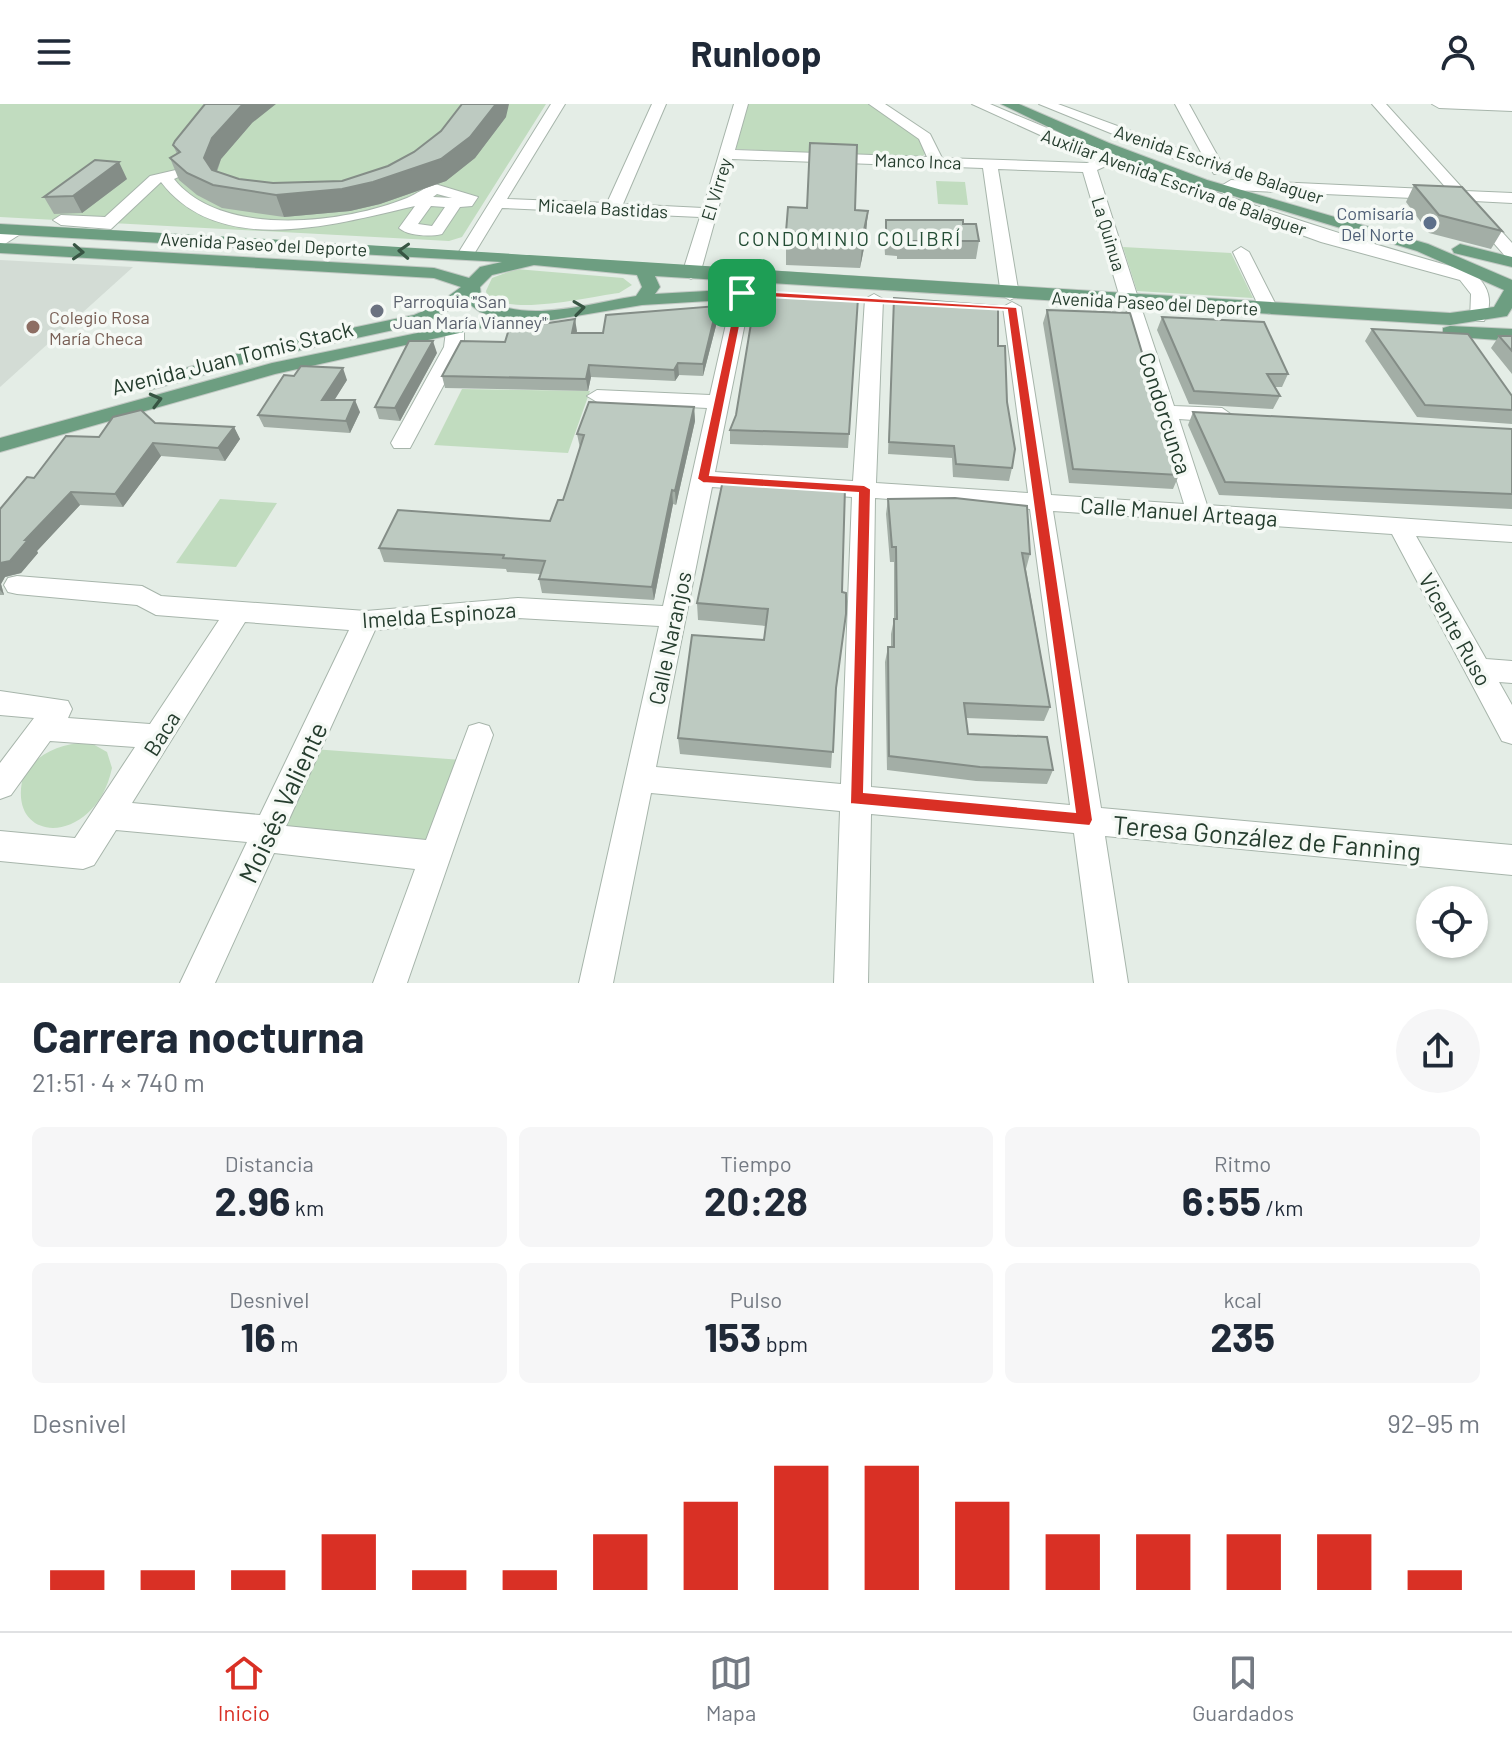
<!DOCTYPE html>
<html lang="es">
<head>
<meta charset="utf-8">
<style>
  body { margin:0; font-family:Barlow,sans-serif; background:#f6f6f7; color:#1f2937; height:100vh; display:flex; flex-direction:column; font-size:30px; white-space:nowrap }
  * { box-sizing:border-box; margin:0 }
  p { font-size:26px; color:#747a83 }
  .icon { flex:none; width:44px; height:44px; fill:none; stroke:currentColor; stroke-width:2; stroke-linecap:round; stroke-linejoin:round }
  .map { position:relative; height:879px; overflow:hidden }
  .details { display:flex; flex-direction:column; background:#fff; flex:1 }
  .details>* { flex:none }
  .buttons { position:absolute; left:1416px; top:782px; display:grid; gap:16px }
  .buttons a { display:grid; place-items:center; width:72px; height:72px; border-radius:50%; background:#fff; box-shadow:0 2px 6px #0004; font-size:40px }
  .pin { position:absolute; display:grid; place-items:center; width:68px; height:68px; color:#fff; margin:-34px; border-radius:16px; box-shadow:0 4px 12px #0006 }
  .round { display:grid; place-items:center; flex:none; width:84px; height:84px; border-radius:42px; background:#f6f6f7 }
  .summary { display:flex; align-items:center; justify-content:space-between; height:136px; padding:0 32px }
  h1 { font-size:44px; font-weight:700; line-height:60px }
  .stats { display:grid; grid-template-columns:repeat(3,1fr); gap:12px; height:136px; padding:8px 32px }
  .stats div { display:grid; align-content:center; border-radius:12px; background:#f6f6f7; text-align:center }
  .stats b { font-size:40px; font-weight:700 }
  .stats small { font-size:22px; font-weight:400 }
  .stats p { font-size:22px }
  .chart { height:224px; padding:16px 32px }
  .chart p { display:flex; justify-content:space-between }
  .chart svg { width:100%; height:144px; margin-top:8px; stroke:#d93025; stroke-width:6 }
  header { display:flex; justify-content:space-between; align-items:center; height:104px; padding:0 32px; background:#fff; font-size:36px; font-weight:700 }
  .dock { display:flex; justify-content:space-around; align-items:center; height:112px; border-top:2px solid #e0e1e3; background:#fff; font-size:22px; color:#747a83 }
  .dock a { display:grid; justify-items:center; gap:4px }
  .dock .on { color:#d93025 }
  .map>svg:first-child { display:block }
  .built { fill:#d3dcd5 }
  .green { fill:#c1dcbf }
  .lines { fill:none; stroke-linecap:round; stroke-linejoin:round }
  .minor-casing { stroke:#a7b5ab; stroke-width:2 }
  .major-casing { stroke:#c2c9c4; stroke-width:2 }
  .minor { fill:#fff; fill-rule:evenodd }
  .major { fill:#6d9e81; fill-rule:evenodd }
  .wall { fill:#a3aea6 }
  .shaded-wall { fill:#848d87 }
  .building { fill:#bdcac1; stroke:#848d87; stroke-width:2 }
  .oneway { stroke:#375543 }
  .route { fill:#d93025; stroke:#fff; stroke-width:2; fill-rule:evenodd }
  .service-dot { fill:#5c6f8a; stroke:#f5f9f5; stroke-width:3 }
  .worship-dot { fill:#6b7280; stroke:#f5f9f5; stroke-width:3 }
  .education-dot { fill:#8d6e63; stroke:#f5f9f5; stroke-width:3 }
  .labels { text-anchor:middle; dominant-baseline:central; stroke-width:7; stroke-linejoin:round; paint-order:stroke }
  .far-street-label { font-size:18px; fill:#253d2e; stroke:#f5f9f5 }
  .far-service-label { font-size:18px; fill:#4e5e75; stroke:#f5f9f5; text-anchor:end }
  .far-worship-label { font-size:18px; fill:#5b616d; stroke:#f5f9f5; text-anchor:start }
  .far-education-label { font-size:18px; fill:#785e54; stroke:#f5f9f5; text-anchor:start }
  .far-neighbourhood-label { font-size:20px; letter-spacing:2px; fill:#234d35; stroke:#f5f9f5 }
  .street-label { font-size:22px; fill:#253d2e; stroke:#f5f9f5 }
  .near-street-label { font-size:26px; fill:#253d2e; stroke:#f5f9f5 }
</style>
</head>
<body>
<header><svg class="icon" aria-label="menu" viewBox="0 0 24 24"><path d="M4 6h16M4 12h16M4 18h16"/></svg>Runloop<svg class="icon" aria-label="person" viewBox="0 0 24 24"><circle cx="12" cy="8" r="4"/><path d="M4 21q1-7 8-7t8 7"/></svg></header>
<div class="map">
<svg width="1512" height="879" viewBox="0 0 1512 879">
  <rect width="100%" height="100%" fill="#e4ede6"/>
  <!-- built -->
  <path class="built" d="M0,156L133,163L0,283Z"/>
  <!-- green -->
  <path class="green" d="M0,0H546L462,133L449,137L0,113Z
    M748,0H870L917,30L925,50L920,54L736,45Z
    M936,77L965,78L968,101L938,100Z
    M1123,143L1231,149L1253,194L1137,187Z
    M516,165L623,174L632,181L619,189C587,193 513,212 487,192L486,187L492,174Z
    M462,285L590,287L568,349L434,341Z
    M220,395L277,399L236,463L176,459Z
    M91,639L107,648L112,664C95,745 0,742 25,666C44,647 63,638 91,639Z
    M313,645L462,656L432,743L273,730Z"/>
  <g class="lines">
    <!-- minor casing -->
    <g class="minor-casing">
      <path id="minor" d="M551,0H565L507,95L607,99L652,0H666L623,100L703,104L734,0H748L735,46L927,53L919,35L869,0H885L930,30L942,54L1087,59L1095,56L972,0H990C1148,68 1307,123 1472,168C1489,181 1494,198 1484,217H1470L1471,190L1460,176L1321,138L1108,61L1097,66L1139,197L1130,202L1121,197L1083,68L998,65L1019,191L1010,196L1001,191L983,64L732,55L700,170L691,175L682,170L700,113L502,104L471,155H459L457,151Z
        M1039,0H1058L1204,54L1175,0H1189L1226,67L1214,70L1210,64L1172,54Z
        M1372,0H1386L1465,87L1512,89V99L1474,97L1512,139V154L1506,153L1456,96L1234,86L1224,90L1216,85L1231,76L1448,86Z
        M1432,0H1512V7L1439,4Z
        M180,65L187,69L174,75C221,134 343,120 407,94C417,90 425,83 435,80L478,93L472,102L460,103L442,130C430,133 408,132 399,124L415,102C336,120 220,155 161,78L111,125L61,121L53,116L61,111L105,113L150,72ZM437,90L452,94L433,93ZM431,102L445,103L432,122L418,120Z
        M16,121L22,123V129L0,143V130Z
        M1241,143L1249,148L1278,205L1275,209L1269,210L1260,205L1233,148Z
        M742,184L751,189L715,368L853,377L865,195L874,190L883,195L876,379L1028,389L1003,203L1012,198L1021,203L1051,391L1184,400L1125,209L1134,203L1143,209L1174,302L1222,304L1232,311L1222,318L1179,315L1207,401L1512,422V438L1416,432L1486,555L1512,557V579L1499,578L1512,601V640L1502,637L1392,430L1053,407L1101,704L1512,741V771L1105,732L1128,879H1094L1074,729L871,710L868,879H834L840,707L651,689L613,879H579L659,522L518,514L375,526L286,722L426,736L469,622L479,619L489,622L493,631L407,879H373L415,765L274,749L215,879H180L247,738L116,726L94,761L83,765L0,757V727L75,734L135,643L50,637L11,691L0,695V659L34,614L0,611V587L68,597L72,605L68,614L150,620L219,516L156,511L137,501L17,490L8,488L4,481L8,474L17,472L142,482L161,492L366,507L518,494L663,502L707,304L597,298L587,292L597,286L710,291L733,189ZM712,383L852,393L841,680L656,663ZM875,394L1030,405L1070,701L871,683ZM245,518L349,526L260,711L132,699Z
        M455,221L464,227V243L410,344H394L391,339L444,243L446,227Z"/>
    </g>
    <!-- major casing -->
    <g class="major-casing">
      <path id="major" d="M1001,0H1019L1109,39L1207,76L1428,140L1512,176V204L1507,212L1450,221L655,172L660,183L655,190L759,184L768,189L759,194L642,201L552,216H518L275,270L0,348V334L272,259L495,213L480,208L465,197L426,219L264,254L150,286L140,280L143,276L261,243L414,211L435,202L461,183L434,174L0,149V139L434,164L469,174L480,163L502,158L0,130V120C484,146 967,180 1450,209L1494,203L1504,186L1417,147L1164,71L1067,32ZM534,161L637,171L642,183L636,192C589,199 522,222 481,192L480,183L492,171Z
        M1460,140L1512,153V163L1454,149L1452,145Z
        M1450,222L1512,225V237L1443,232V224Z"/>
    </g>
    <!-- minor -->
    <use href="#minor" class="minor"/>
    <!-- major -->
    <use href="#major" class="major"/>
  </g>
  <!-- wall -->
  <path class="wall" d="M506,13L475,54L446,77L380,100L350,107L284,113L222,104L197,91L179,76L170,54L177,50L173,41L252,19L221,55L217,68L239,75L273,79L342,77L388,62Z
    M127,75L82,109L54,110L44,93Z
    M1414,81L1502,127L1491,145L1429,129L1406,98Z
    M855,106L868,107L865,139L860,164L786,161V128Z
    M886,116L963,120L979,137L976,155H897V152L885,151L884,134Z
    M858,194L848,344L730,340V326Z
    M894,194L998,242L1007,298L1012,364L1009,377L953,373L952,354L888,350Z
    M717,202L718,214L703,272L679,271L675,277L591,273L588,287L445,284L442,272L575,215L576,229H603Z
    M1047,206L1179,371L1173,385L1069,379L1043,219Z
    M1162,213L1288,270L1282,283H1274L1280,292L1273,305L1189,300L1157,226Z
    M1372,225L1512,292V320L1417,313L1365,237Z
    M1499,232H1512V270L1491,244Z
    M437,249L400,317L379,315L375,303Z
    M347,276L334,296L360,308L350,329L264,323L258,311Z
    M694,303L695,317L676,401L673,400L654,496L542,489L539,475L540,470L507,468L506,465L384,458L379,444L550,417L563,396L580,344L577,330Z
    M1193,308L1512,325V405L1219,391L1188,321Z
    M155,319L234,323L240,335L225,357L161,352L123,403L80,401L37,447L38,449L21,469L5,473L1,480L4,491H0V405L34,374L99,333Z
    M723,376L836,590L831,664L680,650L678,634L764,536L766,522L698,516L697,499Z
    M888,395L1030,450L1026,465L1050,603L1044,617L966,614L968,630L1053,666L1047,680L976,677L887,666L885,558L888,543H891V530L894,515V458H890L886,410Z"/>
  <!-- shaded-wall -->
  <path class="shaded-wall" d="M243,0H276L252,19L221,55L213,76L204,54L212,34Z
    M496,0H509L506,13L475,54L446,77L380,100L350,107L284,113L276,91L373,78Z
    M119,58L127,75L82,109L73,92Z
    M868,107L865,139L860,164L863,131Z
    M717,202L718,214L703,272V260Z
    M575,215L577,227L574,241L572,229Z
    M433,237L437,249L400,317L395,304Z
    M678,259L679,271L675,277L674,266Z
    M589,261L591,273L588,287L586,275Z
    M343,264L347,276L327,308L322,296Z
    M355,296L360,308L350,329L346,317Z
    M694,303L695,317L676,401L675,387Z
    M234,323L240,335L225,357L218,344Z
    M153,339L161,352L123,403L115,390Z
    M672,386L673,400L654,496L652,483Z
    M71,388L80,401L37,447L38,449L21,469L5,473L1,480L4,491L0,486V459Z"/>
  <!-- building -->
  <path class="building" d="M205,0H243L212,34L204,54L212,66L239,75L273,79L342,77L388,62L414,48L441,27L462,0H496L470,33L441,55L373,78L342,85L276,91L213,81L187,69L170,54L180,48L173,41L175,37Z
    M810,39L857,41L855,106L868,107L863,131L786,128L788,103L807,104Z
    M95,56L119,58L73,92L44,93Z
    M1414,81L1462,83L1502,127L1439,111Z
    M886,116H963V120H976L979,137H899V134H886Z
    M756,189L858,194L849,330L730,326L736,311Z
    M894,194L998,202V242H1005L1007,298L1015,345L1012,364L956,360L954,342L889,338Z
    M717,202L703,260L678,259L674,266L589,261L586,275L442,272L461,237L505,238L509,225L575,215L572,229H603L606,211Z
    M1047,206L1130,209L1179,371L1073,365Z
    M1162,213L1264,218L1288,270H1267L1280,292L1194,287Z
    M1372,225L1468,230L1512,292V306L1425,301Z
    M1499,232H1512V247Z
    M409,237H433L395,304L375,303Z
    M301,262L343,264L322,296H355L346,317L258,311L284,271L294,272Z
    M589,298L694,303L675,387L672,386L652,483L539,475L545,457L503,454L504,451L379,444L398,406L550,417L558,396H563L571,372L584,331L577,330Z
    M141,306L155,319L234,323L218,344L153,339L115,390L71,388L25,436H28L10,457L0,459V405L27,373L34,374L66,332L99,333L113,313Z
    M1193,308L1512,325V390L1225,378Z
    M723,376L845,384L842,488L846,489V510L836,584L833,648L678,634L692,531L764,536L768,505L697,499Z
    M955,394L1027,402L1030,450L1022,449L1050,603L964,599L968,630L1047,633L1053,666L980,663L889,652L888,543H894V515H897L896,443H892L888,395Z"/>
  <!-- one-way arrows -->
  <defs><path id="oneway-chevron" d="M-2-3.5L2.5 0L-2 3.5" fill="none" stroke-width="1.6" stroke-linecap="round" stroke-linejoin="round" transform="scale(2)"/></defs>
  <g class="oneway">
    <use href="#oneway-chevron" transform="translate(404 147) rotate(-177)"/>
    <use href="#oneway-chevron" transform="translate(78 148) rotate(3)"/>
    <use href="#oneway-chevron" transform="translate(579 204) rotate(-8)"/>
    <use href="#oneway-chevron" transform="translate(156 296) rotate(-15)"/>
  </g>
  <!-- route -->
  <path class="route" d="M742,186L1017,203L1093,716L1090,722L850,700L858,389L703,379L697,375L737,189ZM746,192L1007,206L1075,708L864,688L871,385L864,381L710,371Z"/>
  <!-- markers -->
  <circle class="service-dot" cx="1430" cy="119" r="8"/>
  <circle class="worship-dot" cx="377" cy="207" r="8"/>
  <circle class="education-dot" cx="33" cy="223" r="8"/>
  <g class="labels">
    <!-- far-street labels -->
    <g class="far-street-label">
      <text transform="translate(918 57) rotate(2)">Manco Inca</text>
      <text transform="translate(1219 60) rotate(18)">Avenida Escrivá de Balaguer</text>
      <text transform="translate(1174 78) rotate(20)">Auxiliar Avenida Escriva de Balaguer</text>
      <text transform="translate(716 85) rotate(-73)">El Virrey</text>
      <text transform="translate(603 104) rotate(3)">Micaela Bastidas</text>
      <text transform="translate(1109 130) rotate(73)">La Quinua</text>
      <text transform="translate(264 140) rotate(3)">Avenida Paseo del Deporte</text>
      <text transform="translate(1155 199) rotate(3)">Avenida Paseo del Deporte</text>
    </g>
    <!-- far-service labels -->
    <g class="far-service-label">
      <text x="1414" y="109">Comisaría<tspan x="1414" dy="21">Del Norte</tspan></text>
    </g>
    <!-- far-worship labels -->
    <g class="far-worship-label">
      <text x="393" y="197">Parroquia "San<tspan x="393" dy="21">Juan María Vianney"</tspan></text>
    </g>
    <!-- far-education labels -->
    <g class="far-education-label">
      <text x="49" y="213">Colegio Rosa<tspan x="49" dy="21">María Checa</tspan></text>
    </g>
    <!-- far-neighbourhood labels -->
    <g class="far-neighbourhood-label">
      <text x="850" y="134">CONDOMINIO COLIBRÍ</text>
    </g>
    <!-- street labels -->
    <g class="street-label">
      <text transform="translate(232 253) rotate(-14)">Avenida Juan Tomis Stack</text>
      <text transform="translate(1166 309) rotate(72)">Condorcunca</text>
      <text transform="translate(1179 407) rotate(4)">Calle Manuel Arteaga</text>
      <text transform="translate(439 510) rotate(-4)">Imelda Espinoza</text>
      <text transform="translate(1456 525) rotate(61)">Vicente Ruso</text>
      <text transform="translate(669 534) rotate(-78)">Calle Naranjos</text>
      <text transform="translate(161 629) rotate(-58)">Baca</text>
    </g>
    <!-- near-street labels -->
    <g class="near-street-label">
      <text transform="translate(282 698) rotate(-65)">Moisés Valiente</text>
      <text transform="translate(1267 733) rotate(5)">Teresa González de Fanning</text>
    </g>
  </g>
</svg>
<div class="buttons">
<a><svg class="icon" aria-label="locate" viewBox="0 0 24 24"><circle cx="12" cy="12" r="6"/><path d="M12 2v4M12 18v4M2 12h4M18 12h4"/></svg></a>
</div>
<div class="pin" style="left:742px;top:189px;background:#1e9e55"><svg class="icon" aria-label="arrive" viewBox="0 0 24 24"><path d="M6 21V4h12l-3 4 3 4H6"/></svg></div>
</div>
<section class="details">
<div class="summary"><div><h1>Carrera nocturna</h1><p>21:51 · 4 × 740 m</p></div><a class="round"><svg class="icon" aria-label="share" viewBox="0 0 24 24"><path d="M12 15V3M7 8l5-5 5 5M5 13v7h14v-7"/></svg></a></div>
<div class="stats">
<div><p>Distancia</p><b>2.96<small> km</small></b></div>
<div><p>Tiempo</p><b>20:28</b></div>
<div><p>Ritmo</p><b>6:55<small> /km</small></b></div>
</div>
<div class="stats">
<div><p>Desnivel</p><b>16<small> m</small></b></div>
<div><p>Pulso</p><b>153<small> bpm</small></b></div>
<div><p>kcal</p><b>235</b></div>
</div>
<div class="chart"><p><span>Desnivel</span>92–95 m</p>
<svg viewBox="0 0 160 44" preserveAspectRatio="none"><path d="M5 44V38M15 44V38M25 44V38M35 44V27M45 44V38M55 44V38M65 44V27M75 44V17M85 44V6M95 44V6M105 44V17M115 44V27M125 44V27M135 44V27M145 44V27M155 44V38"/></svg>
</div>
</section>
<nav class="dock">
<a class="on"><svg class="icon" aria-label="home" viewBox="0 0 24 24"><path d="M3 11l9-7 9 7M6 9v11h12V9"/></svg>Inicio</a>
<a><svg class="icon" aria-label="map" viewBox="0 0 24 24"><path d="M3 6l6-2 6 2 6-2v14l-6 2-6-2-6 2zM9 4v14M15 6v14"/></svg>Mapa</a>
<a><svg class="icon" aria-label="saved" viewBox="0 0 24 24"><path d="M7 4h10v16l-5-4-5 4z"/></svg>Guardados</a>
</nav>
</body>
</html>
